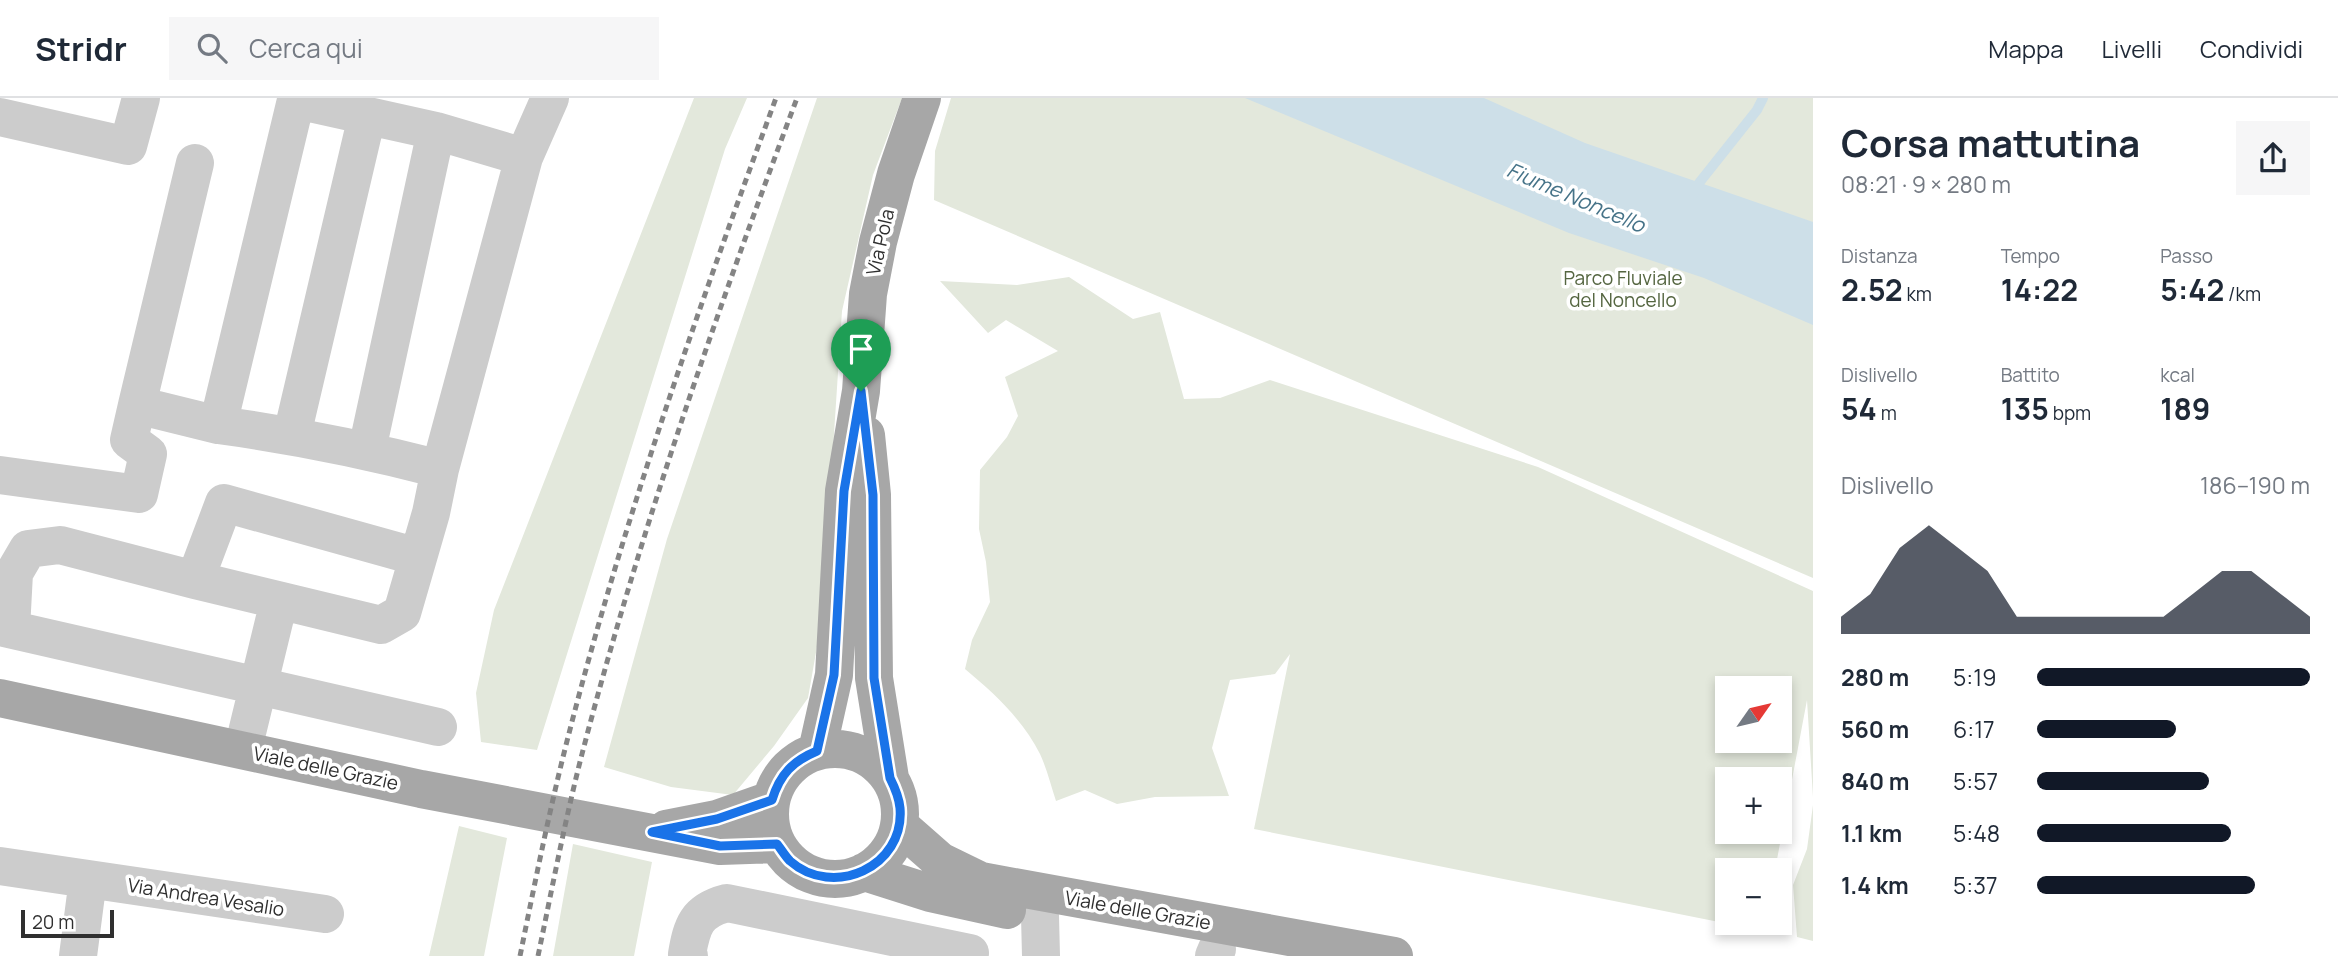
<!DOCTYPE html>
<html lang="it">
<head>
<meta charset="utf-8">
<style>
  body { margin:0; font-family:Manrope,sans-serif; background:#f6f6f7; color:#1f2937; height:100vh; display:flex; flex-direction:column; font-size:26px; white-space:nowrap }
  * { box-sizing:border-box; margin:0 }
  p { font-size:23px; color:#747a83 }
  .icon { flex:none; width:38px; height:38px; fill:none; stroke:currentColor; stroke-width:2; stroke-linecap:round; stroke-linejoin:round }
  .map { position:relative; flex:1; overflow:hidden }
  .sheet { display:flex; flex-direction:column; background:#fff; width:525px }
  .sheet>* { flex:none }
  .needle { width:46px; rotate:56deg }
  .controls { position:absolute; left:1715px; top:578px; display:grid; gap:14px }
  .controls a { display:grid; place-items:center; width:77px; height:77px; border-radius:0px; background:#fff; box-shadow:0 4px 10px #0003; font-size:35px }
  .scale { position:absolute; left:21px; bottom:18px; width:93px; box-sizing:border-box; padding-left:7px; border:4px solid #2f2f2f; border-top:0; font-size:19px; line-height:24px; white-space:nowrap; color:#2f2f2f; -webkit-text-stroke:5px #fff; paint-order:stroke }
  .pin { position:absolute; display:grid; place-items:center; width:60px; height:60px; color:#fff; margin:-72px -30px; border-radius:50% 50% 50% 0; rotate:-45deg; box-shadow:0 0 7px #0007 }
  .pin .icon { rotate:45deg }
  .round { display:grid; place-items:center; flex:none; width:74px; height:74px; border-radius:0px; background:#f6f6f7 }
  .headline { display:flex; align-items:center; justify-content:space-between; height:119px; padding:0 28px }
  h1 { font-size:38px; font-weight:700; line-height:52px }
  .stats { display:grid; grid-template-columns:repeat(3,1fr); gap:10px; height:119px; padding:7px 28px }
  .stats div { display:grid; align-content:center }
  .stats b { font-size:30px; font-weight:700 }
  .stats small { font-size:19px; font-weight:400 }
  .stats p { font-size:19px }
  .chart { height:196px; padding:14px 28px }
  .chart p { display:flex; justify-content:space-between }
  .chart svg { width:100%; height:126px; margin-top:7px; fill:#111827; opacity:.7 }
  ul { padding:0 28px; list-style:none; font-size:23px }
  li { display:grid; grid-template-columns:112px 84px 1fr; align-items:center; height:52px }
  li i { height:18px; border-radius:9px; background:#111827 }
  header { display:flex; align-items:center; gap:42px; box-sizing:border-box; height:98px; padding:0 35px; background:#fff; border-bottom:2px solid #e0e1e3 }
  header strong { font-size:33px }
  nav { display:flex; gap:38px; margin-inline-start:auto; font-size:24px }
  .search { width:490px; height:63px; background:#f6f6f7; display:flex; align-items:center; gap:18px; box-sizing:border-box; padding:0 24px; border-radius:0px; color:#747a83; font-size:26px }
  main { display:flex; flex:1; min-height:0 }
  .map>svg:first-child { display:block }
  .green { fill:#e3e8dc; fill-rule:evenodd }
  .water { fill:#cddfe8 }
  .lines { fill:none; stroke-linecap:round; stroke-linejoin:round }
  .stream { stroke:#cddfe8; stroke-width:10 }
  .minor { stroke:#ccc; stroke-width:38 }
  .major { stroke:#a7a7a7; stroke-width:38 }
  .rail { stroke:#848484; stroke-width:5; stroke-dasharray:7 5; stroke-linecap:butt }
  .route-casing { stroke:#fff; stroke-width:14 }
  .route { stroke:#1a73e8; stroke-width:9 }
  .labels { text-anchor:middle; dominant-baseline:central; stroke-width:7; stroke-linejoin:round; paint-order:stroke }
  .street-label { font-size:19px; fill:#2f2f2f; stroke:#fff }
  .park-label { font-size:19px; fill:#556641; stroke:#fff }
  .water-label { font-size:21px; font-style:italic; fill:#467388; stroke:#fff }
</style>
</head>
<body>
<header>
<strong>Stridr</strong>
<div class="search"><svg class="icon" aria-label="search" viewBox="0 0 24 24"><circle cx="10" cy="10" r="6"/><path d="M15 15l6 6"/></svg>Cerca qui</div>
<nav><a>Mappa</a><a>Livelli</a><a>Condividi</a></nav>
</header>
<main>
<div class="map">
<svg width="1813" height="858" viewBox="0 0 1813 858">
  <rect width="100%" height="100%" fill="#fff"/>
  <!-- green -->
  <path class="green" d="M694,0H747L725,51L537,652L481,644L476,595L494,512Z
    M817,0H902L873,77L842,213L822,520L808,600L774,648L733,697L671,689L604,669L667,441Z
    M951,0H1813V480L934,102L935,53Z
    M1069,179L1133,221L1160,214L1184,301L1220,300L1270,282L1538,369L1813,493V699L1807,602L1775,772H1727V824H1765L1764,833L1254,731L1290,556L1275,576L1230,582L1212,650L1229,698L1155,699L1117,706L1085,692L1056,703C1051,688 1047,671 1040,656C1023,622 994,595 965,571L972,542L990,504L986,464L979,431L980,372L1007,339L1018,318L1005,279L1058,253L1006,222L988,235L940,183L1017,187ZM1727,590H1780V642H1727ZM1727,681H1780V733H1727Z
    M1813,707V843L1797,839L1793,787L1807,751Z
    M459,728L507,740L484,858H429Z
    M573,746L652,764L634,858H553Z"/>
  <!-- water -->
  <path class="water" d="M1245,0H1484L1585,45L1813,124V227L1704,180L1569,135Z"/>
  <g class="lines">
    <!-- stream -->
    <path class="stream" d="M1694,95L1699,85L1757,12L1763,0"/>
    <!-- minor -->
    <path class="minor" d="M0,19L128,48L141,0
      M524,59L550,0
      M137,307L195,65
      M218,327C293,337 367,352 440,371
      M292,337L367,18
      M367,352L436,33
      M0,377L139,396L148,356L129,342L137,307L218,327L296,2L436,33L524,59L440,371L431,415L402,515L381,527L195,482L60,447L28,451L14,475L11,531
      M195,482L224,405L418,459
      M0,529L438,629
      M243,651L279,503
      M0,768L325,816
      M1040,818L1041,858
      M78,858L88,781
      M689,858L687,856C692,828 696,813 727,805L970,855
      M1214,858L1217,851"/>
    <!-- major -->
    <path class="major" d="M866,337L872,397L874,580L890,680
      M0,600L421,691L720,748L777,746
      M770 716a65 65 0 1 1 130 0a65 65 0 1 1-130 0Z
      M817,653L834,577L844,393L861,293L868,196L878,144L896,76L922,0
      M899,727L940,763L981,783L1394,858
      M666,731L717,721L771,702
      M864,774L930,795L1007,812"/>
    <!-- rail -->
    <path class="rail" d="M520,858C534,789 548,719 565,651C621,429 697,214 776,0
      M538,858C552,791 565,722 582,656C640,433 716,216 797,0"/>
  </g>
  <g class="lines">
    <!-- route casing -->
    <g class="route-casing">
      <path id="route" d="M861,293L873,397L874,580L890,680C895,690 899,699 900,710C905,769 833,801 790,763C785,758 781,751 777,746L720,748L652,734L717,721L772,702C780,676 793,663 817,653L834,577L844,393Z"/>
    </g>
    <!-- route -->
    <use href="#route" class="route"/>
  </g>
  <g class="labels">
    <!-- street labels -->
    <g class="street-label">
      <text transform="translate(880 144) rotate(-77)">Via Pola</text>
      <text transform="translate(326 670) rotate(12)">Viale delle Grazie</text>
      <text transform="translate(206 799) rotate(9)">Via Andrea Vesalio</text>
      <text transform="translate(1138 812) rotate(10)">Viale delle Grazie</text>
    </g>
    <!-- park labels -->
    <g class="park-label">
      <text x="1623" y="180">Parco Fluviale<tspan x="1623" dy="22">del Noncello</tspan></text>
    </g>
    <!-- water labels -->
    <g class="water-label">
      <text transform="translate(1576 99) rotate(23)">Fiume Noncello</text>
    </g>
  </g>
</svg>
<div class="controls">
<a><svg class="needle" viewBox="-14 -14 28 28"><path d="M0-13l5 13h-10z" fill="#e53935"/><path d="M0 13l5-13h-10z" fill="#747a83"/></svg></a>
<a>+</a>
<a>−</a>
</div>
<div class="scale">20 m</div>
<div class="pin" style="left:861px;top:293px;background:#1e9e55"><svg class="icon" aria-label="arrive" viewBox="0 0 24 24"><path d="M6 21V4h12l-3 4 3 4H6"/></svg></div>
</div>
<section class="sheet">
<div class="headline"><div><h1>Corsa mattutina</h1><p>08:21 · 9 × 280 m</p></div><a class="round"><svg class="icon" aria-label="share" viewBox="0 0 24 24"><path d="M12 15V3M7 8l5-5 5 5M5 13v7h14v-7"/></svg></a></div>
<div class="stats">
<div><p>Distanza</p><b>2.52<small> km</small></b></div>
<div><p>Tempo</p><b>14:22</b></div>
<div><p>Passo</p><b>5:42<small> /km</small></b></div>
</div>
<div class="stats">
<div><p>Dislivello</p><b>54<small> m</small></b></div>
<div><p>Battito</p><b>135<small> bpm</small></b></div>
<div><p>kcal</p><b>189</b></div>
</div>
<div class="chart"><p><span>Dislivello</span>186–190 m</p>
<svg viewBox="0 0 160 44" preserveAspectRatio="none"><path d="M0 44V38L10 30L20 14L30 6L40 14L50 22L60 38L70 38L80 38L90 38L100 38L110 38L120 30L130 22L140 22L150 30L160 38V44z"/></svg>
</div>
<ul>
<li><b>280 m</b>5:19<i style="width:100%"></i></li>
<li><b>560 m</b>6:17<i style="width:51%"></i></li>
<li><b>840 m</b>5:57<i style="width:63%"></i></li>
<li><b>1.1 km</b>5:48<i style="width:71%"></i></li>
<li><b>1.4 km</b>5:37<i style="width:80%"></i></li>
</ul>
</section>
</main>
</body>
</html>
